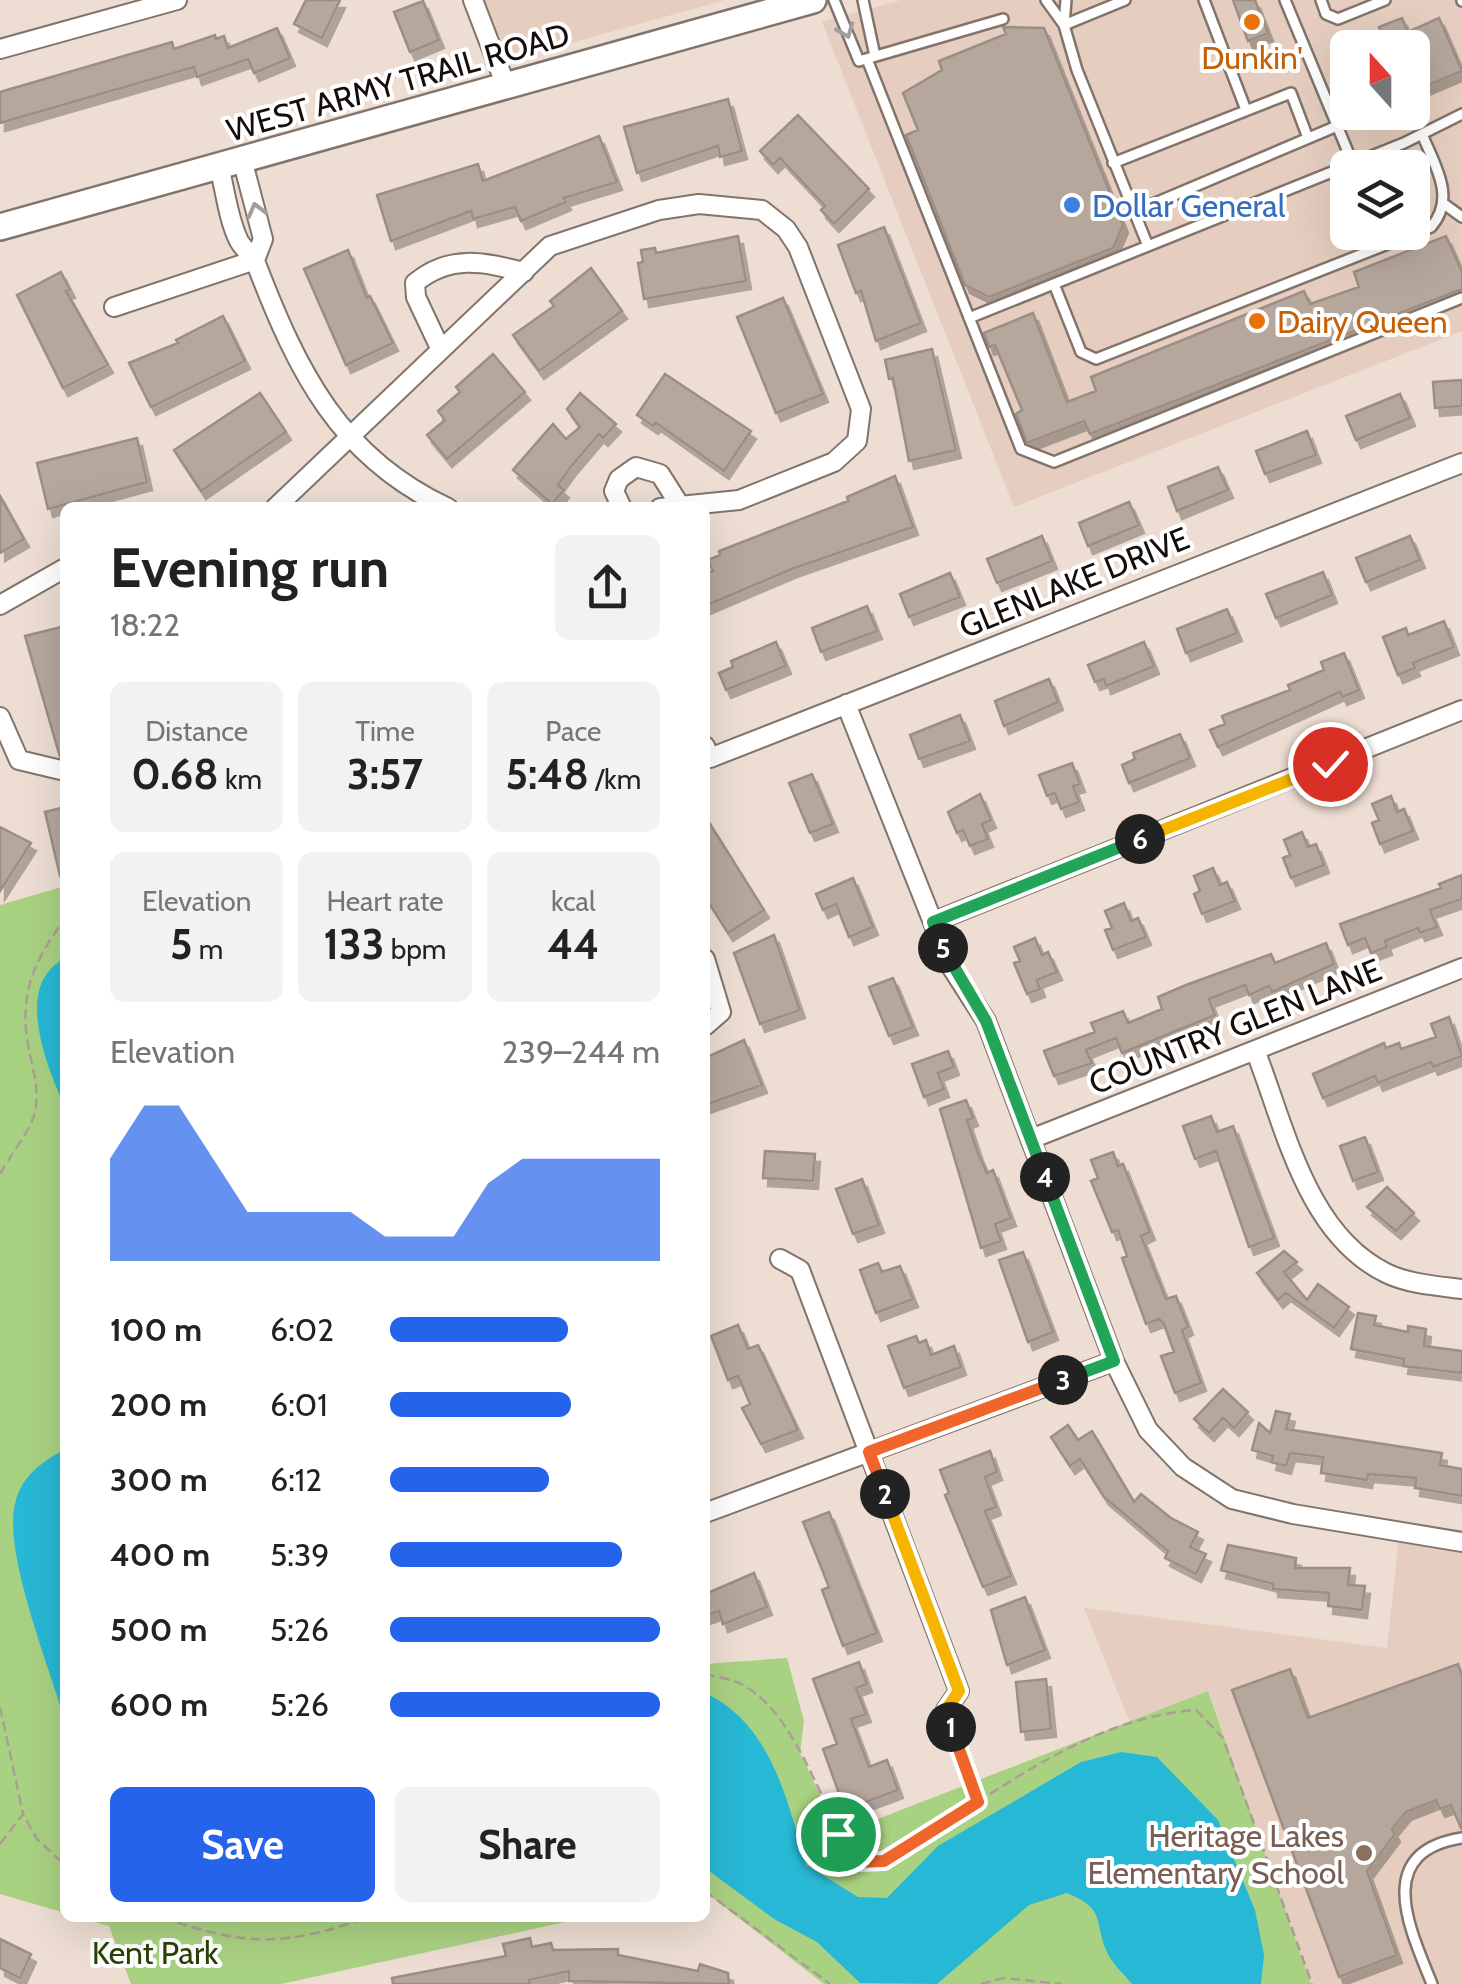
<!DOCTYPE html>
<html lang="en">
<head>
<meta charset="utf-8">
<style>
  body { margin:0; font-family:Cabin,sans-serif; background:#f2f2f2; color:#222; height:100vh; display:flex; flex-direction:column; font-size:38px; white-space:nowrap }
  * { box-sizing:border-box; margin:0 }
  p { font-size:32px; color:#767676 }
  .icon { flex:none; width:55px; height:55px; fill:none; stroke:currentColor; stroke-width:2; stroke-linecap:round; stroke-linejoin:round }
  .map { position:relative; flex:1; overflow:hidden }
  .side { position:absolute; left:60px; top:502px; width:650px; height:1420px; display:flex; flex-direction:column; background:#fff; border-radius:15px; box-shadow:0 10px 40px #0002 }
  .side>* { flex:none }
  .needle { width:65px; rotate:339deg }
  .buttons { position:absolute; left:1330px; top:30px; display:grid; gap:20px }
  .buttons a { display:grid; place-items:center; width:100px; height:100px; border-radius:15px; background:#fff; box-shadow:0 10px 40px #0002; font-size:50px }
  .pin { position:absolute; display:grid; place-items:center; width:85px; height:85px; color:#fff; margin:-42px; border:5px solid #fff; border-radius:50%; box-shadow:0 2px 10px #0007 }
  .km { position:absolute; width:50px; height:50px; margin:-25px; border-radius:50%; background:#222; color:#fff; font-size:28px; line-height:50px; text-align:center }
  .round { display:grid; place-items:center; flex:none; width:105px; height:105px; border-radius:15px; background:#f2f2f2 }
  .overview { display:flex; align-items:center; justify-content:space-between; height:170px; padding:0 50px }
  h1 { font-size:55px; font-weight:700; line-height:75px }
  .stats { display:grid; grid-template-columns:repeat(3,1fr); gap:15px; height:170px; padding:10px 50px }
  .stats div { display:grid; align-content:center; border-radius:15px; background:#f2f2f2; text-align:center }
  .stats b { font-size:42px; font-weight:700 }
  .stats small { font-size:28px; font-weight:400 }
  .stats p { font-size:28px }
  .chart { height:280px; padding:20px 50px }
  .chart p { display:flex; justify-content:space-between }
  .chart svg { width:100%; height:180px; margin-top:10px; fill:#2563eb; opacity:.7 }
  .cta { display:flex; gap:20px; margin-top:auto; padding:20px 50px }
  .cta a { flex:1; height:115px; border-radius:15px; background:#2563eb; color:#fff; font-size:40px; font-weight:700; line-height:115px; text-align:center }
  .cta a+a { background:#f2f2f2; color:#222 }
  ul { padding:0 50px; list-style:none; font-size:32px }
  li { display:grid; grid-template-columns:160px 120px 1fr; align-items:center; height:75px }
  li i { height:25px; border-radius:12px; background:#2563eb }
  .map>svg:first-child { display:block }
  .built { fill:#e5cebf; fill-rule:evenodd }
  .green { fill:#a9d182 }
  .water { fill:#27b8d5 }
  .building { fill:#b6a79d; stroke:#9c8e84; stroke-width:2.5; filter:url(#shadow) }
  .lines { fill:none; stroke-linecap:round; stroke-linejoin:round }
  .service-casing { stroke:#82746a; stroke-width:14 }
  .minor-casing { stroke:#82746a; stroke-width:22 }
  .secondary-casing { stroke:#82746a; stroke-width:30 }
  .path { stroke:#ab9e95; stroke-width:2.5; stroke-dasharray:10 5; stroke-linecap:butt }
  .service { stroke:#fff; stroke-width:9 }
  .minor { stroke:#fff; stroke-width:18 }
  .secondary { stroke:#fff; stroke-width:25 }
  .oneway { stroke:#a19f9d }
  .split-1-casing { stroke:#fff; stroke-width:20 }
  .split-2-casing { stroke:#fff; stroke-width:20 }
  .split-3-casing { stroke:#fff; stroke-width:20 }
  .split-4-casing { stroke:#fff; stroke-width:20 }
  .split-5-casing { stroke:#fff; stroke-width:20 }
  .split-6-casing { stroke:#fff; stroke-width:20 }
  .split-7-casing { stroke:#fff; stroke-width:20 }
  .split-1 { stroke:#f0652b; stroke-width:12 }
  .split-2 { stroke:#f5b400; stroke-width:12 }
  .split-3 { stroke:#f0652b; stroke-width:12 }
  .split-4 { stroke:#22a559; stroke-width:12 }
  .split-5 { stroke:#22a559; stroke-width:12 }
  .split-6 { stroke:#22a559; stroke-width:12 }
  .split-7 { stroke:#f5b400; stroke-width:12 }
  .food-dot { fill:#e8710a; stroke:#fff; stroke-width:4 }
  .shop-dot { fill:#3f7fe0; stroke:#fff; stroke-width:4 }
  .education-dot { fill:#8d6e63; stroke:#fff; stroke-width:4 }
  .labels { text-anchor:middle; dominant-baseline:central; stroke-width:8; stroke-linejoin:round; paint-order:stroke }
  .food-label { font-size:32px; fill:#c56008; stroke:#fff }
  .street-label { font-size:32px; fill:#130e0b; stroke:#fff }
  .shop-label { font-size:32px; fill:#366cbe; stroke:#fff; text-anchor:start }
  .education-label { font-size:32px; fill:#785e54; stroke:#fff; text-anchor:end }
  .park-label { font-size:32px; fill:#294204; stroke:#fff }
</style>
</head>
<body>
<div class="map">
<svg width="1462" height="1984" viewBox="0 0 1462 1984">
  <defs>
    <filter id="shadow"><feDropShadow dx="5" dy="8" stdDeviation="0" flood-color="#0004"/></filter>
  </defs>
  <rect width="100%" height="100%" fill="#edddd2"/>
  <!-- built -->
  <path class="built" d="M481,0H725L503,62Z
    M901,0H1462V331L1014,507L822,22ZM1348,48H1412V112H1348ZM1348,168H1412V232H1348Z
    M1399,1538L1462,1549V1984H1311L1209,1692L1130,1723L1084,1608L1387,1648Z"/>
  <!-- green -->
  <path class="green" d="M65,886V1913L0,1894V905Z
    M787,1658L804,1721L800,1753L839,1834L1208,1691L1311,1984H824L705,1892V1664Z
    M80,1918H583L281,1984H131L109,1926Z"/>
  <!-- water -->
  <path class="water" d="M65,940V1107C48,1069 15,991 59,962Z
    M65,1449V1721C50,1668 3,1553 15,1504C21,1476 42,1462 65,1449Z
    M705,1693C771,1723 788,1802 806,1865L858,1897L887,1898L938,1846L1081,1762L1121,1752L1157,1757L1218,1820L1255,1910L1264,1955L1261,1984H1132C1124,1974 1111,1963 1106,1950C1094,1918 1105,1909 1067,1893L1029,1905L937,1984L860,1983L817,1942L774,1919L705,1868Z"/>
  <!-- building -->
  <path class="building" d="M306,0H340L322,38L294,24Z
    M1233,0H1255L1268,33L1248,41Z
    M423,1L439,40L410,52L394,12Z
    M1402,18L1408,32L1439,18L1462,71L1412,92V48H1388L1379,27Z
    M1003,27L1044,28L1123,225L1113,248L989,297L965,285L906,135L918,130L903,93L942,70L939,61L1006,34Z
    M277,28L290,58L254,73L248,59L197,77L194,67L0,123V92L172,42L174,49L215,35L216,39L224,36L228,48Z
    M728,99L742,151L720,157L718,146L637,173L624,127Z
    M798,115L869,189L834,224L821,210L825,206L780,158L773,165L760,151Z
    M599,136L617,182L564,198L566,202L521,221L515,207L473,219L471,211L391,241L377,195L478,164L483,181Z
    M884,227L921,323L876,341L861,291L856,293L838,245Z
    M738,236L746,281L644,299L638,263L643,262L641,250L655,248L656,253Z
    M1446,236L1462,272V289L1090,434L1084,421L1027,443L1016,414L1022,410L995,345L989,347L984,333L1033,313L1067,402L1096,391L1091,377L1304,291L1310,304L1359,287L1354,272Z
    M348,250L367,298L370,296L393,343L346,365L304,269Z
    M591,268L622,311L539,371L513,335L554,306L550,301Z
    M61,272L70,290L66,291L108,365L63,388L17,295Z
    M783,298L823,394L776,413L737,317Z
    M223,316L245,361L151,407L129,363L178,343L176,340Z
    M932,349L956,450L909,461L893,378L889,379L885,360Z
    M493,354L525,392L447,459L427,435L445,420L438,411L460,392L456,387Z
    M665,374L751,431L724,471L656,423L653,426L637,415Z
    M1462,380V406L1435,408L1433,382Z
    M260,393L286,432L201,491L174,450Z
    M580,393L616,424L603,438L599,434L570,468L558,485L564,490L552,504L513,470L553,424L566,439L580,427L567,409Z
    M1400,394L1410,418L1356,440L1346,416Z
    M1307,431L1316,455L1265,474L1256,451Z
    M137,438L147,482L48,509L37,463Z
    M1218,467L1228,490L1177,511L1168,487Z
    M895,476L913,527L792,569L705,606V574L713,571L708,560L720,555L719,551L848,501L847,497Z
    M0,496L24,539L0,553Z
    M1129,502L1139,525L1088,546L1079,523Z
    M1042,536L1052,561L997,583L987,559Z
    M1410,536L1420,560L1366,582L1356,558Z
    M1323,572L1332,595L1276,618L1266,594Z
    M950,573L960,597L909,617L900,594Z
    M867,606L877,631L821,652L812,628Z
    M1227,609L1237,633L1186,653L1177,629Z
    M1444,621L1454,647L1413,663L1415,668L1398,675L1383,637L1406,628L1408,635Z
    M65,626V758L60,757L25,636Z
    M776,642L786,666L726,690L719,673L733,667L731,661Z
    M1144,642L1154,666L1106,686L1104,679L1095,682L1088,665Z
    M1344,653L1359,690L1342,697L1340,692L1218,747L1210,730L1225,724L1222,716L1290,690L1288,685L1324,670L1321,662Z
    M1049,679L1058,702L1004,726L995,701Z
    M960,715L970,741L919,759L910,735Z
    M1180,734L1190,758L1129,783L1122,765L1135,759L1133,753Z
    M1072,763L1080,784L1073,786L1079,802L1061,809L1055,793L1047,796L1039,775Z
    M812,774L833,824L810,833L789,783Z
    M980,794L991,820L982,824L988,839L970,846L963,830L957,833L948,812Z
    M1391,796L1397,812L1404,809L1413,831L1380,844L1372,823L1379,820L1372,804Z
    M65,807V876H60L45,812Z
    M705,816L764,910L728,933L705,897Z
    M0,827L31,843L0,891Z
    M1302,832L1308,847L1316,844L1324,865L1291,878L1283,858L1290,855L1284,840Z
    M1213,868L1220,885L1227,882L1235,901L1202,914L1194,894L1200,891L1194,876Z
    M1462,875V899L1430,910L1437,927L1420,933L1418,928L1385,941L1387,947L1371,953L1365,938L1348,945L1340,924L1441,888L1439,884Z
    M853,878L873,927L849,937L836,904L823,910L816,894Z
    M1124,903L1131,921L1138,918L1146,937L1113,950L1105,930L1112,928L1105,911Z
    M774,935L800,1010L760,1024L734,953Z
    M1035,938L1042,955L1048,952L1057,972L1037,980L1040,989L1027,994L1014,963L1020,961L1014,947Z
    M1326,943L1334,964L1272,992L1269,986L1249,995L1245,985L1209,999L1215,1015L1122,1053L1116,1038L1086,1050L1092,1063L1054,1076L1044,1051L1095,1032L1091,1023L1123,1011L1128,1023L1162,1009L1158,997L1186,985L1271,954L1275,963Z
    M893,978L913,1027L889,1036L869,987Z
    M1449,1017L1462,1056L1433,1067L1431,1062L1378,1083L1375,1076L1323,1098L1313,1074L1384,1043L1386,1048L1399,1043L1401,1049L1436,1037L1431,1024Z
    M744,1040L762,1085L705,1105V1058Z
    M948,1051L954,1067L938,1073L944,1089L924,1097L912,1064Z
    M966,1100L973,1118L967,1120L978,1153L987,1173L993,1170L1011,1218L995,1224L1001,1241L981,1248L940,1109Z
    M1211,1116L1217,1132L1233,1126L1274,1238L1249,1247L1216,1151L1195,1159L1183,1126Z
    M1365,1137L1378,1172L1353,1181L1340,1146Z
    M765,1151L815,1154L813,1181L763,1178Z
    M1113,1152L1118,1166L1123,1164L1150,1232L1141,1236L1166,1299L1176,1296L1188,1327L1182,1330L1201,1383L1175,1393L1161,1356L1174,1352L1164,1324L1159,1319L1146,1324L1122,1258L1127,1256L1118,1230L1112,1232L1091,1181L1098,1178L1091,1160Z
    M862,1179L879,1225L853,1234L836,1189Z
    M1387,1187L1414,1213L1396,1231L1367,1207Z
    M1284,1251L1297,1262L1284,1272L1307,1300L1318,1284L1349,1307L1334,1328L1286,1293L1278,1300L1257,1273Z
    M1023,1252L1053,1332L1028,1342L999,1260Z
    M878,1263L882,1272L900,1266L913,1299L876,1313L860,1270Z
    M1358,1313L1376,1316L1374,1325L1408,1332V1326L1426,1329L1424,1346L1462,1351V1373L1403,1366L1404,1359L1351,1349Z
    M738,1325L748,1349L758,1345L798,1430L761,1444L742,1408L750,1404L738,1376L728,1380L711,1336Z
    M916,1336L919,1343L926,1340L931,1355L954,1346L961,1367L904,1388L888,1346Z
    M1223,1389L1248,1412L1234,1428L1223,1418L1209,1433L1194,1419Z
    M1276,1411L1290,1414L1286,1429L1442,1453L1440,1465L1462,1469V1496L1415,1488L1416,1478L1368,1474L1367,1480L1321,1473L1323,1457L1290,1453L1286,1466L1271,1462L1273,1456L1252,1450L1259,1423L1270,1433Z
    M1068,1425L1078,1440L1092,1431L1134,1502L1141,1494L1171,1518L1198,1532L1190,1547L1206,1554L1196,1574L1165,1558L1168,1551L1104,1497L1080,1459L1070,1466L1051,1437Z
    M990,1451L997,1472L985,1477L996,1507L985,1511L1011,1576L983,1587L945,1495L949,1493L940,1470Z
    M829,1512L877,1633L843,1646L822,1590L829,1587L803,1522Z
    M1228,1545L1296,1558L1295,1568H1350L1348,1585L1365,1586L1362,1610L1328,1606L1329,1593L1273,1589V1584L1221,1570Z
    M754,1573L767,1607L723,1624L719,1611L705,1616V1594Z
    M1025,1597L1045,1650L1007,1665L991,1610Z
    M859,1662L867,1684L856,1688L866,1714L851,1719L869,1767L887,1760L898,1790L845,1810L823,1749L837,1744L813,1679Z
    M1458,1664L1462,1675V1830L1451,1805L1440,1809L1436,1800L1406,1812L1392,1829L1395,1834L1367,1871L1397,1955L1339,1977L1232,1690L1290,1669L1308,1718Z
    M1046,1679L1051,1729L1021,1732L1016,1682Z
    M530,1938L532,1947L551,1943L553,1950L618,1949V1955L698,1971L700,1964L728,1973L729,1984L569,1981V1971L529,1980L530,1984H393L392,1978L506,1956L503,1944Z
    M0,1939L31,1954L20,1978L0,1968Z"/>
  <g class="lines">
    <!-- service casing -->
    <g class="service-casing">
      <path id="service" d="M834,0L859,61L1003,19
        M863,0L875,56
        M1046,0L1064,25
        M1066,0L1064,25L1077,70L1148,246
        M1204,0L1246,110
        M1285,0L1353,164
        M1321,0L1326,14L1338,19L1385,0
        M1462,0V1
        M1064,25L1125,0
        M867,59L1021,449L1054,462L1462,298
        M1113,163L1291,93L1308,138
        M1444,204L1462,217
        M1134,212L1337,126
        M1054,284L1081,352L1096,359L1431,227C1457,198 1434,164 1422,134
        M969,318L1404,143L1462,114
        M1432,1984C1410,1929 1372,1852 1462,1838"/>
    </g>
    <!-- minor casing -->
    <g class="minor-casing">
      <path id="minor" d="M473,0L506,86
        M0,49L177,0
        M242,159L263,239L255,260
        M219,166C225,189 228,219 239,241C244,250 253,255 257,266C298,372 339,457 448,508
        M114,307L255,260
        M440,348L416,297L415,283C450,254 483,262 524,272
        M275,508L550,246L659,210L699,204L762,210L786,229L798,247L861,409L857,441L834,462L739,500L660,508
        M622,508L614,491L619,479L636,467L660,474L679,504
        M0,605L65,568
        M846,704L950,965L986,1021L1114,1361L1148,1430L1183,1467L1232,1499L1293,1514L1462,1542
        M0,717L19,760L65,771
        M705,746L710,758L1462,463
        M933,922L1462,710
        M705,959L721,1012L705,1026
        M1255,1050C1285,1126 1306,1234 1386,1273C1408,1284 1438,1286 1462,1289
        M1031,1139L1462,968
        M780,1259L800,1270L959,1691L946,1710
        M705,1513L1114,1361"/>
    </g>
    <!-- secondary casing -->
    <g class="secondary-casing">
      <path id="secondary" d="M0,227L813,0"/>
    </g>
    <!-- path -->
    <path class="path" d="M0,1174C10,1155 30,1132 35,1112C40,1091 33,1070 29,1050C18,997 33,961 65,919
      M705,1674C717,1677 732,1679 743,1685C798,1715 822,1811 857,1862L884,1861C983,1805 1077,1719 1196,1710L1223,1738L1312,1984
      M0,1707L23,1814
      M950,1726L979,1802
      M0,1844L23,1814L37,1839L65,1865
      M705,1891L830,1984
      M163,1918C247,1946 282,1947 366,1918
      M981,1984L1004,1978L1062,1984"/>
    <!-- service -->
    <use href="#service" class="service"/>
    <!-- minor -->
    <use href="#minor" class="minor"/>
    <!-- secondary -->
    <use href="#secondary" class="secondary"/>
  </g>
  <!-- one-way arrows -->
  <defs><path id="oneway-chevron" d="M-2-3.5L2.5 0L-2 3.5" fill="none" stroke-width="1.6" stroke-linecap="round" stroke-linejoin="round" transform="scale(2.5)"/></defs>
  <g class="oneway">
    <use href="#oneway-chevron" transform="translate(846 31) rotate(69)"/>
    <use href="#oneway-chevron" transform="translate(256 210) rotate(-105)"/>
  </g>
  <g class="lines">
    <!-- split-1 casing -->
    <g class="split-1-casing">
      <path id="split-1" d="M838,1834L857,1862L884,1861L978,1802L951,1727"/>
    </g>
    <!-- split-2 casing -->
    <g class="split-2-casing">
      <path id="split-2" d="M885,1494L959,1691L946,1710L951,1727"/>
    </g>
    <!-- split-3 casing -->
    <g class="split-3-casing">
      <path id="split-3" d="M885,1494L869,1452L1063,1380"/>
    </g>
    <!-- split-4 casing -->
    <g class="split-4-casing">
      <path id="split-4" d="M1045,1177L1114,1361L1063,1380"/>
    </g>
    <!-- split-5 casing -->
    <g class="split-5-casing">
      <path id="split-5" d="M943,948L986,1021L1045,1177"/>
    </g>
    <!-- split-6 casing -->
    <g class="split-6-casing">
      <path id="split-6" d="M943,948L933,922L1140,839"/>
    </g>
    <!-- split-7 casing -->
    <g class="split-7-casing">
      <path id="split-7" d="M1140,839L1330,764"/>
    </g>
    <!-- split-1 -->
    <use href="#split-1" class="split-1"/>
    <!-- split-2 -->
    <use href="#split-2" class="split-2"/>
    <!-- split-3 -->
    <use href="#split-3" class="split-3"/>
    <!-- split-4 -->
    <use href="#split-4" class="split-4"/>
    <!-- split-5 -->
    <use href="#split-5" class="split-5"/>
    <!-- split-6 -->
    <use href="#split-6" class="split-6"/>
    <!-- split-7 -->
    <use href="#split-7" class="split-7"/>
  </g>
  <!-- markers -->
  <g class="food-dot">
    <circle cx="1252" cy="22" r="10"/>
    <circle cx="1257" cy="321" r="10"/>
  </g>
  <circle class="shop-dot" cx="1072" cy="205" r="10"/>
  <circle class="education-dot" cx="1364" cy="1853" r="10"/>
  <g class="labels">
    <!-- food labels -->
    <g class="food-label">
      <text x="1252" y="57">Dunkin'</text>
      <text x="1277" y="321" text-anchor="start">Dairy Queen</text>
    </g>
    <!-- street labels -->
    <g class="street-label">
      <text transform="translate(398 82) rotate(-16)">WEST ARMY TRAIL ROAD</text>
      <text transform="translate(1074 582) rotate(-22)">GLENLAKE DRIVE</text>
      <text transform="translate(1235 1026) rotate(-22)">COUNTRY GLEN LANE</text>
    </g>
    <!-- shop labels -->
    <g class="shop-label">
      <text x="1092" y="205">Dollar General</text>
    </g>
    <!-- education labels -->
    <g class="education-label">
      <text x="1344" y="1835">Heritage Lakes<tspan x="1344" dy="37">Elementary School</tspan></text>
    </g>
    <!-- park labels -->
    <g class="park-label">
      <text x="155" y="1952">Kent Park</text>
    </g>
  </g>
</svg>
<div class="buttons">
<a><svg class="needle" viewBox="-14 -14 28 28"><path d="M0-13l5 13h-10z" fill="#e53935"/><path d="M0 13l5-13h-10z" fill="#767676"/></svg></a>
<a><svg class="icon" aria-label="layers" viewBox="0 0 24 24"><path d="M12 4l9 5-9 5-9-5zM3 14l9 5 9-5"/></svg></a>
</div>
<div class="pin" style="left:838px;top:1834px;background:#1e9e55"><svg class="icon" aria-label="arrive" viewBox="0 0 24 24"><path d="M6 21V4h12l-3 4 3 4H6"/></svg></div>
<div class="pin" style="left:1330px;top:764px;background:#d93025"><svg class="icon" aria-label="check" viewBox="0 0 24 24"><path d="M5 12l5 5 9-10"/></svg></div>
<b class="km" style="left:951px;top:1727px">1</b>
<b class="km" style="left:885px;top:1494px">2</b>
<b class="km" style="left:1063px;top:1380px">3</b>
<b class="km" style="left:1045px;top:1177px">4</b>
<b class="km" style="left:943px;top:948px">5</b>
<b class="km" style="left:1140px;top:839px">6</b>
<section class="side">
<div class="overview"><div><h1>Evening run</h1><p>18:22</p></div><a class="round"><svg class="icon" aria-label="share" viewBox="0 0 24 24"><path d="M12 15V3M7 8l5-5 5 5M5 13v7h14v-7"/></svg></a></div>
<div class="stats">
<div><p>Distance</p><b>0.68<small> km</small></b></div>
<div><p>Time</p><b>3:57</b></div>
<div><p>Pace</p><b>5:48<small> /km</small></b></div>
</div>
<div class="stats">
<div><p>Elevation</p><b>5<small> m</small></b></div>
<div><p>Heart rate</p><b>133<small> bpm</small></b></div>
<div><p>kcal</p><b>44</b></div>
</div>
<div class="chart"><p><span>Elevation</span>239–244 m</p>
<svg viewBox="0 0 160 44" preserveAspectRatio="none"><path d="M0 44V19L10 6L20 6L30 19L40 32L50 32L60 32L70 32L80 38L90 38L100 38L110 25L120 19L130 19L140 19L150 19L160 19V44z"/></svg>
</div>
<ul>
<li><b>100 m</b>6:02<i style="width:66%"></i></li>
<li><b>200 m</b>6:01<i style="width:67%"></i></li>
<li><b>300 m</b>6:12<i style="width:59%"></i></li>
<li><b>400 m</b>5:39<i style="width:86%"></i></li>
<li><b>500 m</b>5:26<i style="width:100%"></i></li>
<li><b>600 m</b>5:26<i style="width:100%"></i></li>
</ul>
<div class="cta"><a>Save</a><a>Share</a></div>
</section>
</div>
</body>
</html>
